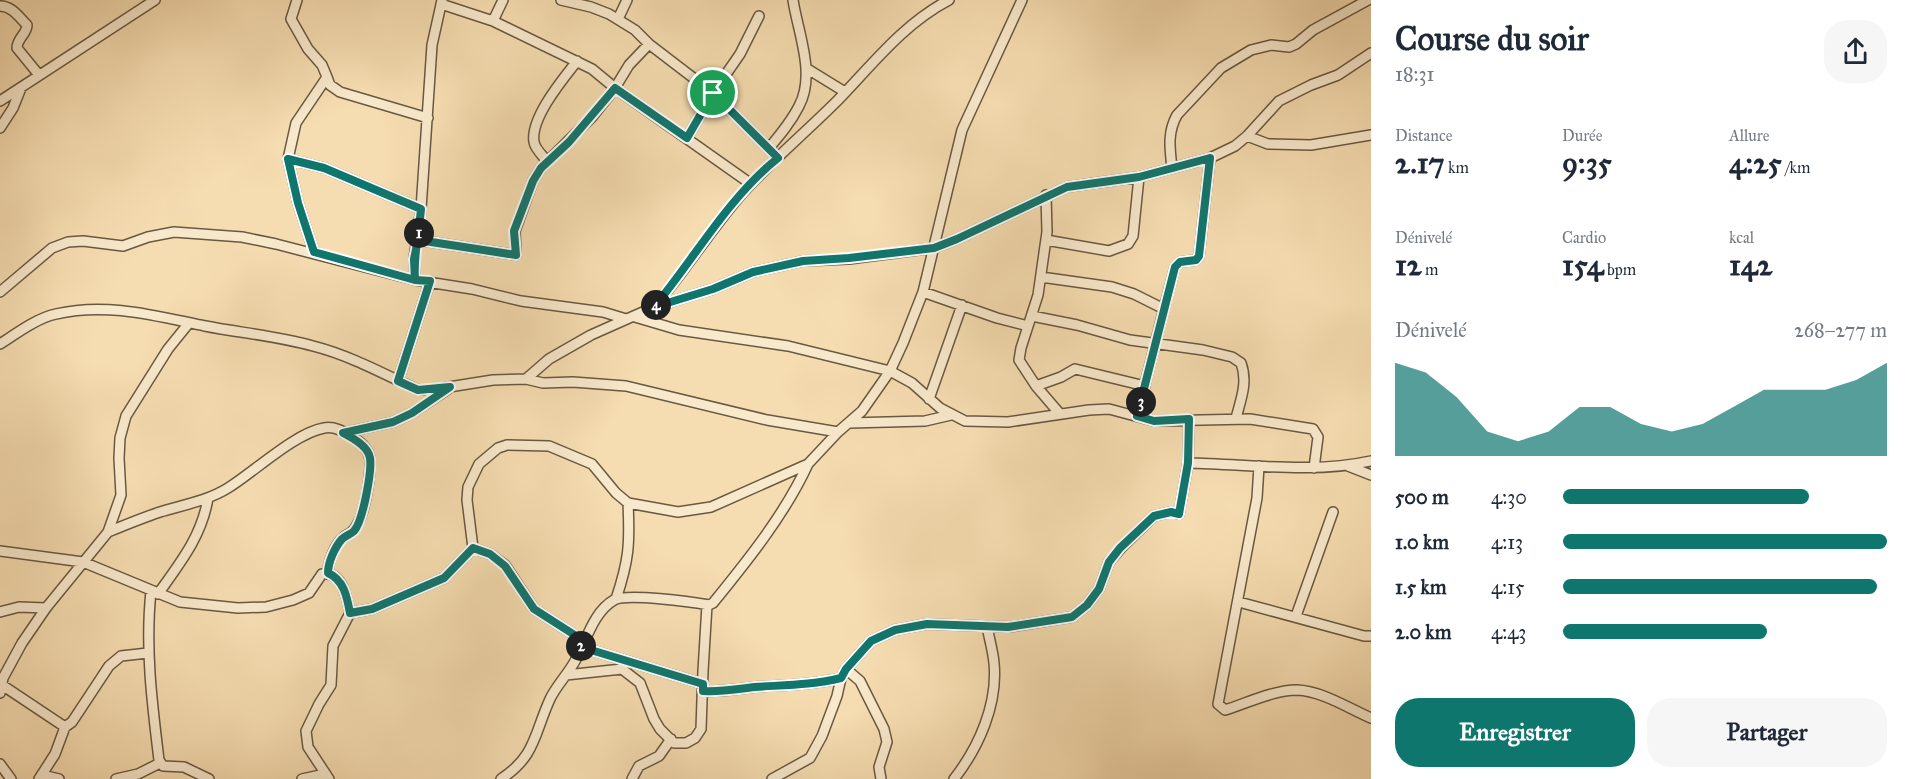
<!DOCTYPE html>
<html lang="fr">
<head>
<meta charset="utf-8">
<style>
  body { margin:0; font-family:"IM FELL Great Primer",serif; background:#f6f6f7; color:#1f2937; height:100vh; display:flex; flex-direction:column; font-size:22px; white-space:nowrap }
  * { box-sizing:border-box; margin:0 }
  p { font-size:20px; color:#747a83 }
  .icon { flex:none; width:33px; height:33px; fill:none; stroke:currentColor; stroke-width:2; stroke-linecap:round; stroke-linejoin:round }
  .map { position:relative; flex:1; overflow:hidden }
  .panel { display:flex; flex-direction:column; background:#fff; width:540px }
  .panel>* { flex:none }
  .pin { position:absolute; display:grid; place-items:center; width:51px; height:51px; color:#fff; margin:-26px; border:3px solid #fff; border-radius:50%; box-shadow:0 2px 6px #0007 }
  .km { position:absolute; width:30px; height:30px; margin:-15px; border-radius:50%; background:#222; color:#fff; font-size:16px; line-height:30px; text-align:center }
  .round { display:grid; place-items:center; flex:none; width:63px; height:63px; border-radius:24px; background:#f6f6f7 }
  .head { display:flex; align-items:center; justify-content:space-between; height:102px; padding:0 24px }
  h1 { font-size:33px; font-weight:700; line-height:45px }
  .figures { display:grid; grid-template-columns:repeat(3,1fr); gap:9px; height:102px; padding:6px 24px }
  .figures div { display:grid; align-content:center }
  .figures b { font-size:30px; font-weight:700 }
  .figures small { font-size:16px; font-weight:400 }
  .figures p { font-size:16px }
  .chart { height:168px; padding:12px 24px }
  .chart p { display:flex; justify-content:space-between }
  .chart svg { width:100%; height:108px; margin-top:6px; fill:#0f766e; opacity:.7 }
  .action { display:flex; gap:12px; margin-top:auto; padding:12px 24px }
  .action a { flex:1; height:69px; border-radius:24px; background:#0f766e; color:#fff; font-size:24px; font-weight:700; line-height:69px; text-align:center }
  .action a+a { background:#f6f6f7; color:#1f2937 }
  ul { padding:0 24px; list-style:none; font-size:20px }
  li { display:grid; grid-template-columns:96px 72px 1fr; align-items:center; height:45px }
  li i { height:15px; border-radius:8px; background:#0f766e }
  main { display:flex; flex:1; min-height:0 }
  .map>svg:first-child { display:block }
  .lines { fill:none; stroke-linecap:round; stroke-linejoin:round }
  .minor-casing { stroke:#685941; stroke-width:12 }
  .minor { stroke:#f9e9cc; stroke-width:9 }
  .route-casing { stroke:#fff; stroke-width:12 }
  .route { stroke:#0f766e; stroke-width:8 }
</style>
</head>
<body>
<main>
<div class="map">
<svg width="1371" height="779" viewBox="0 0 1371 779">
  <rect width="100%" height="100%" fill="#f6ddb1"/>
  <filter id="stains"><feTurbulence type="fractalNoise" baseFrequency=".00333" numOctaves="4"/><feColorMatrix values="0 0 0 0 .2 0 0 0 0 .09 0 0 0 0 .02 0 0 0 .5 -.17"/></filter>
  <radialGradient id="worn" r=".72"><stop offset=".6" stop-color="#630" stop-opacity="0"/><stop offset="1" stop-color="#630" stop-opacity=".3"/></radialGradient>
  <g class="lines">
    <!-- minor casing -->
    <g class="minor-casing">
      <path id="minor" d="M297,0L291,19L308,49L322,65L327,77L296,123L288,159L324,168L421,209
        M561,0L591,7L609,14L635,30L649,44L713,93L778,158
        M1022,0L962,130L923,292L903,343L890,371L912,383L940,408L965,421L1008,422L1089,410L1109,409L1154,421L1250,419L1313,429L1318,437L1314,468
        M441,4L493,21L592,69L615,88L751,184
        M0,6C12,6 19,17 27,25C27,34 17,38 17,48L39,75
        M618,19L627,0
        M493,21L503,0
        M806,68L845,92
        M327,77L330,85L340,92L428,118
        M0,101L155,0
        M0,128L13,108L21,88
        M1247,136L1268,144L1311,145L1371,135
        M687,138L713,93L740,54L759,16
        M769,148C780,135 791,122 799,106C816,74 798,33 793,0
        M288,159L298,203L314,252
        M547,161C543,156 535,149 534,142C530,118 563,79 577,61
        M1172,168C1170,149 1167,133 1177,115L1221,68L1251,50L1271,45L1289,47L1296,44L1313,30L1368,0
        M1046,195L1047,232L1038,295L1021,348L1019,360L1036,386L1060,414
        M418,240L516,255L515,231L533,181L541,168L592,117L615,88L629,65L649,44
        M1046,240L1109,251L1128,244L1133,236L1139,177
        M1041,277L1112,287L1134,294L1164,309L1137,416
        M415,280L414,259L421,209L432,45L442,0
        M0,292L52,248L68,242L83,241L123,246L148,237L174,232L242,237L276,244L415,280L472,289L521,301L603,312L626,319
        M923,292L997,318L1028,326
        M655,306C685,271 709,232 739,197C769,163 805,133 837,101C872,65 903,24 949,0
        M1164,309L1175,267L1180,262L1196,260L1199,256L1210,158
        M1032,316L1077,325L1130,340L1203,350L1232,357L1241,363C1248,382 1241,399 1236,418
        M0,344C17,333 37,318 56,314C107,302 156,316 205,326C241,333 278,336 313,346C349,355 384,374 418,390H430L493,380L526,379L543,383L573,382L626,386L767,420L838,432L862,411L890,371L788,346L679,330L635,317
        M526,379L549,359L591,335L654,307L713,289L753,272L803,261L849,259L934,248L957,239L1067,187L1139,177L1210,158L1235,146L1247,136L1279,101L1311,85L1338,75L1371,53
        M398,381L430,281
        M1036,386L1061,377L1075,369L1145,386
        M929,399L962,305
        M850,423L925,421L951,415
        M343,433L393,422L412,413L448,389
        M1188,463C1249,464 1311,474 1371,461
        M1259,466L1257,498L1218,704L1225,710C1247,703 1274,690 1297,690C1322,691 1348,708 1371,718
        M1348,466L1371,475
        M108,532C125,525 142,518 160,512C183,505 207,501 228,488C254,472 295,433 324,428C339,425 368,443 370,459C371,474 365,512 357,525C354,532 350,533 344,537C335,544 328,562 328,573
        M473,548L490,554L505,565L534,609L584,641
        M0,551L83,562L180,602L238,608L266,607L293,600L309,593L322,574C342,571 347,597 350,613L372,609L444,578L473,548L467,500L468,487L479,464L498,448L507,445L549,446L592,464L616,493L628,503L678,512L711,507L808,464L838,432
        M151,591C145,648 152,703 159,760L163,766L184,767L209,779
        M158,594C180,563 202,536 208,498
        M616,599C629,560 630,544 628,503
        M1239,602L1364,636H1371
        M0,612L19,607L46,608
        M1296,616L1333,512
        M581,647L703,684
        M846,669L860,681L884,729L887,742L879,767L881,779
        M566,675L622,669L640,683L654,719L660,729L674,743H686L695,738L701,729L703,671L707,605
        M2,685L65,727L72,722L109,666L121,656L148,653
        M703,691C722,692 736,689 755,687C784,685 813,685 841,678
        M0,693L3,678L22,643L46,608L108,532L121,495L119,458L120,438L126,416L168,349L189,323
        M0,764L11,779
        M42,775L59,779
        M39,779L55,754L65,727
        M116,779L138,774L160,763
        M302,779L325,774
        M329,779L308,747L306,731L319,704L331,685L333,646L350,613
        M501,779C536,756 534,734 550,699C556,686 568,674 575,661C586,642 593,612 614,600C627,593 692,602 709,605L713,603C748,560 785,514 808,464
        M632,779L639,766L659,756L671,739
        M772,779L810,758L822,736L837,696L841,678L846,669L871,641L895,630L927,624L1009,627L1072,617L1087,605L1099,589L1109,562L1121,548L1154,516L1171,512L1179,514L1188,463L1189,419
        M954,779C979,747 998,704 994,663C993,651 989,638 987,626"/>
    </g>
    <!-- minor -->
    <use href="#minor" class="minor"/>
  </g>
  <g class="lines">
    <!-- route casing -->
    <g class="route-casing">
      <path id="route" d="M713,93L687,138L615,88L569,142L541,168L533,181L514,231L516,255L418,240L414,259L415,280L314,252L298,203L288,159L324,168L421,209C419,232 413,256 415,280L430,281L398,381L418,390L450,387L412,413L393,422L343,433C353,438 368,446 370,458C372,471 363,521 354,531C351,534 345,536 342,539C335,547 328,562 328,573C344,580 347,597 350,613L372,609L444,578L473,548L490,554L505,566L534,609L584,641L581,647L703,684V691C723,692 736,689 755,687C784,685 813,685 841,678L846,669L871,641L895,630L927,624L1008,627L1072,617L1087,605L1099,589L1109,562L1120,548L1154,516L1171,512L1179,514L1188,463L1189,419L1154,421L1137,416L1175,267L1180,262L1196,260L1199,256L1210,158L1139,177L1067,187L957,239L934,248L849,258L803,261L753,272L713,289L654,307C695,258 727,199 778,158L713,93"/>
    </g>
    <!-- route -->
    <use href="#route" class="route"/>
  </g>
  <rect width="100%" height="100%" filter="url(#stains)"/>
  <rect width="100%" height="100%" fill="url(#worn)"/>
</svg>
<div class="pin" style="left:713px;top:93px;background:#1e9e55"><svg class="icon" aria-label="arrive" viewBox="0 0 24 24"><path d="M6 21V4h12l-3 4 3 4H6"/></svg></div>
<b class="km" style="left:419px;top:233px">1</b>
<b class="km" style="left:581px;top:646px">2</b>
<b class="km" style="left:1141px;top:402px">3</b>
<b class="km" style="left:656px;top:305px">4</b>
</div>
<section class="panel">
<div class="head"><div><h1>Course du soir</h1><p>18:31</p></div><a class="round"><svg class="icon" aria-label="share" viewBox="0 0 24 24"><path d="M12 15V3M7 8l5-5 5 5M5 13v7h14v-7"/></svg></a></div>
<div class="figures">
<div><p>Distance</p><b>2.17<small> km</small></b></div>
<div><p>Durée</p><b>9:35</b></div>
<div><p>Allure</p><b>4:25<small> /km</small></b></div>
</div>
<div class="figures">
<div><p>Dénivelé</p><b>12<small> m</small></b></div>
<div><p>Cardio</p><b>154<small> bpm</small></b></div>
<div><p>kcal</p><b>142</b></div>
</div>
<div class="chart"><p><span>Dénivelé</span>268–277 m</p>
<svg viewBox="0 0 160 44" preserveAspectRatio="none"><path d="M0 44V6L10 10L20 20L30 34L40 38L50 34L60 24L70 24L80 31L90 34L100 31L110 24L120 17L130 17L140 17L150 13L160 6V44z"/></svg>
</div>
<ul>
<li><b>500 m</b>4:30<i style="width:76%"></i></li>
<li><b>1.0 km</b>4:13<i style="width:100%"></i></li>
<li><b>1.5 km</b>4:15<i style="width:97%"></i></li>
<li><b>2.0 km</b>4:43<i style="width:63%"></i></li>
</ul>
<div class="action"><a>Enregistrer</a><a>Partager</a></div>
</section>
</main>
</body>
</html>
